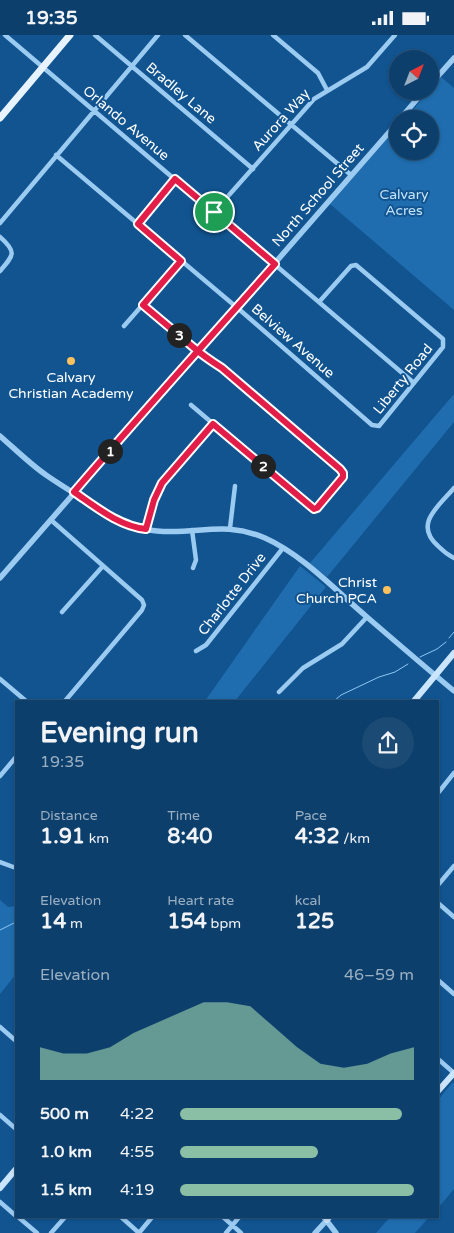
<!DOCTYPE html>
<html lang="en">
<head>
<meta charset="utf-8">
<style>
  body { margin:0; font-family:"Varela Round",sans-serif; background:#1b4a74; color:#f1f3f6; height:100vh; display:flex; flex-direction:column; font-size:19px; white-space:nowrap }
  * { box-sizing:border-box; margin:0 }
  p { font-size:16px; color:#9aafc2 }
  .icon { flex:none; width:28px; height:28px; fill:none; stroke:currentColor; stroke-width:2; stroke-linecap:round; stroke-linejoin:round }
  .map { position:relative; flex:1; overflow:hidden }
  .drawer { position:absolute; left:15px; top:665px; width:424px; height:518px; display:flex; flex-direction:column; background:#0d3f6c; border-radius:0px; box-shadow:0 1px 4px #0004,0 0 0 1px #2d587f }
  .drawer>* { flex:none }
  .needle { width:32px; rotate:42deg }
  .buttons { position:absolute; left:389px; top:15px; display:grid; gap:10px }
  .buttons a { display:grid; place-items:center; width:50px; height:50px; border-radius:50%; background:#0d3f6c; box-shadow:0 1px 4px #0004,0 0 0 1px #2d587f; font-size:25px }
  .pin { position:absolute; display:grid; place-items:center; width:42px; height:42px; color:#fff; margin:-21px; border:2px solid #fff; border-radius:50%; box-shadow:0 1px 5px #0007 }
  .km { position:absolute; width:25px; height:25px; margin:-12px; border-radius:50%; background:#222; color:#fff; font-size:14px; line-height:25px; text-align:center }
  .round { display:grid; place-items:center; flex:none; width:52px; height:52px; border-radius:26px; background:#1b4a74 }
  .headline { display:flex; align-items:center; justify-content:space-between; height:85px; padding:0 25px }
  h1 { font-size:28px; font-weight:700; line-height:38px }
  .metrics { display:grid; grid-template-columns:repeat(3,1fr); gap:8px; height:85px; padding:5px 25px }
  .metrics div { display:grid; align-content:center }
  .metrics b { font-size:21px; font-weight:700 }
  .metrics small { font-size:14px; font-weight:400 }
  .metrics p { font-size:14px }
  .chart { height:140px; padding:10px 25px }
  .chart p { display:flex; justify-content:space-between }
  .chart svg { width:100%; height:90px; margin-top:5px; fill:#8abfa5; opacity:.7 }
  ul { padding:0 25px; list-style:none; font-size:16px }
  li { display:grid; grid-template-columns:80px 60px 1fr; align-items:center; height:38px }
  li i { height:12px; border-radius:6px; background:#8abfa5 }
  .status { display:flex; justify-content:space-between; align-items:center; height:35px; padding:0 25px; background:#0d3f6c; direction:ltr }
  .status svg { height:14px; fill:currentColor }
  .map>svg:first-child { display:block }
  .green { fill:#1f6dae }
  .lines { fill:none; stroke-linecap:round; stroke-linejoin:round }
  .stream { stroke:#8dc7f6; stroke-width:1 }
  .minor { stroke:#9ccbf2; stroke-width:4.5 }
  .tertiary { stroke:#9ccbf2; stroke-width:5.5 }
  .secondary { stroke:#cbe5fc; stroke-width:6 }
  .primary { stroke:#e7f3ff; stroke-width:7 }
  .route-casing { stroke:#fff; stroke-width:10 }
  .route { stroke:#e11d48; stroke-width:6 }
  .poi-dot { fill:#ffc15d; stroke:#115490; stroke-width:2 }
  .labels { text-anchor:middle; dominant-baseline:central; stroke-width:4; stroke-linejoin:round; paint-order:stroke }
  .street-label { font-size:14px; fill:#fff; stroke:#115490 }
  .park-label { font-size:14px; fill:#c3e3fd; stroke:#115490 }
  .poi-label { font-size:14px; fill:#fff; stroke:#115490 }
</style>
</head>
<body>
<div class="status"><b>19:35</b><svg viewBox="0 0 49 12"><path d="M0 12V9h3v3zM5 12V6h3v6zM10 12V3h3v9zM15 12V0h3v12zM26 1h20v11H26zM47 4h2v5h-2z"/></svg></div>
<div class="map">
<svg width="454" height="1198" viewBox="0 0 454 1198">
  <rect width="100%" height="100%" fill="#115490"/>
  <!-- green -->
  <path class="green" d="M441,42L454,53V275L330,169L397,92L398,116H430V84H405Z
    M454,359V387L327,542L310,528Z
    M300,531L326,552L235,666H205Z
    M0,865L8,872L16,871V939L0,959Z
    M452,1048H454V1154L438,1173V1065Z
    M391,1181H430L415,1198H376Z"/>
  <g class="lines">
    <!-- stream -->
    <path class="stream" d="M449,603L454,597
      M420,622L437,614L446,607
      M334,666L341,660L379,642L395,637L408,629
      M0,895L16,887"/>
    <!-- minor -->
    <path class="minor" d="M5,0L414,348
      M95,0L253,134
      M185,0L351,140
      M273,0L318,38L327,55
      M56,120L241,276L372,390L379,391L443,312V304L356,230L351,231L319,267
      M214,177L314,64L367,32L395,0
      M0,188L158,0
      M138,189L175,144
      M0,202C17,217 14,220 0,236
      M143,270L207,324L222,333L340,434L343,438V442L317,473L314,474L191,370
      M124,291L181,226
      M454,453C439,471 413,489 438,511C443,516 448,520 454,523
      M51,485L142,565L144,570L142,575L65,666
      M230,493L235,451
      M146,494L154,465L162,449L213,389
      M192,495L196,525L193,533
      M62,577L103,531
      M196,616L206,610L283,513
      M0,644L26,666
      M279,657L303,633L342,609L367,582
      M0,741L16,722
      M438,758L454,738
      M0,827L16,833
      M438,850L454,831
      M438,868L454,882
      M438,945L454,959
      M0,992L16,1006
      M438,1024L454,1038
      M0,1080L16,1094
      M0,1167L16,1181
      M17,1181L37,1198
      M120,1181L139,1198
      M222,1181L241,1198
      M51,1198L66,1181
      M139,1198L153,1181
      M226,1198L240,1181"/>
    <!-- tertiary -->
    <path class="tertiary" d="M430,50L454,23
      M400,84L424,56
      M0,401C15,414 30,429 46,440C59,449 72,457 85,465C108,479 129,494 157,496C198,500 223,485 265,503C303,520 336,556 367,582C396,607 425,632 454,656
      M0,543L398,87
      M323,1181L336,1198
      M315,1198L327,1185"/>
    <!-- secondary -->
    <path class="secondary" d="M414,666L454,618
      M438,1056L454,1038
      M0,1153L16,1134
      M327,1185L330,1181"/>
    <!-- primary -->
    <path class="primary" d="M0,83L70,0"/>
  </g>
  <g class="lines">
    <!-- route casing -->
    <g class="route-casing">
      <path id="route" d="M214,177L275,229C208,305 140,380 74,457C96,472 119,491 146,494L154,465L162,448L213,389L314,474L317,473L343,442V438L340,434L222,333C211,326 202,320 193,312L143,270L181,226L138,189L175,144L214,177"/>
    </g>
    <!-- route -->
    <use href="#route" class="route"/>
  </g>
  <!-- markers -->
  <g class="poi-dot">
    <circle cx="71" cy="326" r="5"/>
    <circle cx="387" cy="555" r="5"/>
  </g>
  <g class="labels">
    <!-- street labels -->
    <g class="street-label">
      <text transform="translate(181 58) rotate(40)">Bradley Lane</text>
      <text transform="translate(281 85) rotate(-48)">Aurora Way</text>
      <text transform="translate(126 88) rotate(40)">Orlando Avenue</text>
      <text transform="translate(318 160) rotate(-49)">North School Street</text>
      <text transform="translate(293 306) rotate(41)">Belview Avenue</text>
      <text transform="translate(403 344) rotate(-51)">Liberty Road</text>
      <text transform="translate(232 559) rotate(-52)">Charlotte Drive</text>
    </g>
    <!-- park labels -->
    <g class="park-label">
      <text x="404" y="159">Calvary<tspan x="404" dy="16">Acres</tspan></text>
    </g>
    <!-- poi labels -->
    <g class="poi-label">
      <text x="71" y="342">Calvary<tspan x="71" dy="16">Christian Academy</tspan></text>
      <text x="377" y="547" text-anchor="end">Christ<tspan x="377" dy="16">Church PCA</tspan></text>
    </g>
  </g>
</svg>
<div class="buttons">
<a><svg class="needle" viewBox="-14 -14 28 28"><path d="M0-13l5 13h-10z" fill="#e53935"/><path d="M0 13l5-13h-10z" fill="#9aafc2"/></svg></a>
<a><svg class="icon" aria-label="locate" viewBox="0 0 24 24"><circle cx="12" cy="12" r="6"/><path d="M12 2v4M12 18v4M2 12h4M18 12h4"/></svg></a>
</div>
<div class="pin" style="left:214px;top:177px;background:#1e9e55"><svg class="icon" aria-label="arrive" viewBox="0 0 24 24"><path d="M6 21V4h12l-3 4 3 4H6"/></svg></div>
<b class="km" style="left:110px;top:416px">1</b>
<b class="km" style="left:263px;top:431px">2</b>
<b class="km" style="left:179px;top:300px">3</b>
<section class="drawer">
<div class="headline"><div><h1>Evening run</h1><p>19:35</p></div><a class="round"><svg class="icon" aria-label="share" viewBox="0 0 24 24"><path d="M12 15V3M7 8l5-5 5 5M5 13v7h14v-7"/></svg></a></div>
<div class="metrics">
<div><p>Distance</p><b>1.91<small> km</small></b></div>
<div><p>Time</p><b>8:40</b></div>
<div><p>Pace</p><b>4:32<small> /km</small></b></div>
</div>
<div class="metrics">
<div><p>Elevation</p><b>14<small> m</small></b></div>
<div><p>Heart rate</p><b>154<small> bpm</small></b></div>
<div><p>kcal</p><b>125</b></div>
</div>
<div class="chart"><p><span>Elevation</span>46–59 m</p>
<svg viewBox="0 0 160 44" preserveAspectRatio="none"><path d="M0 44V28L10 31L20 31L30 28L40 21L50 16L60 11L70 6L80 6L90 8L100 18L110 28L120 36L130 38L140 36L150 31L160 28V44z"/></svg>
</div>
<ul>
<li><b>500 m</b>4:22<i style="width:95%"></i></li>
<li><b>1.0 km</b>4:55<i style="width:59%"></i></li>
<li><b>1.5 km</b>4:19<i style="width:100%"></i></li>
</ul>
</section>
</div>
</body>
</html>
